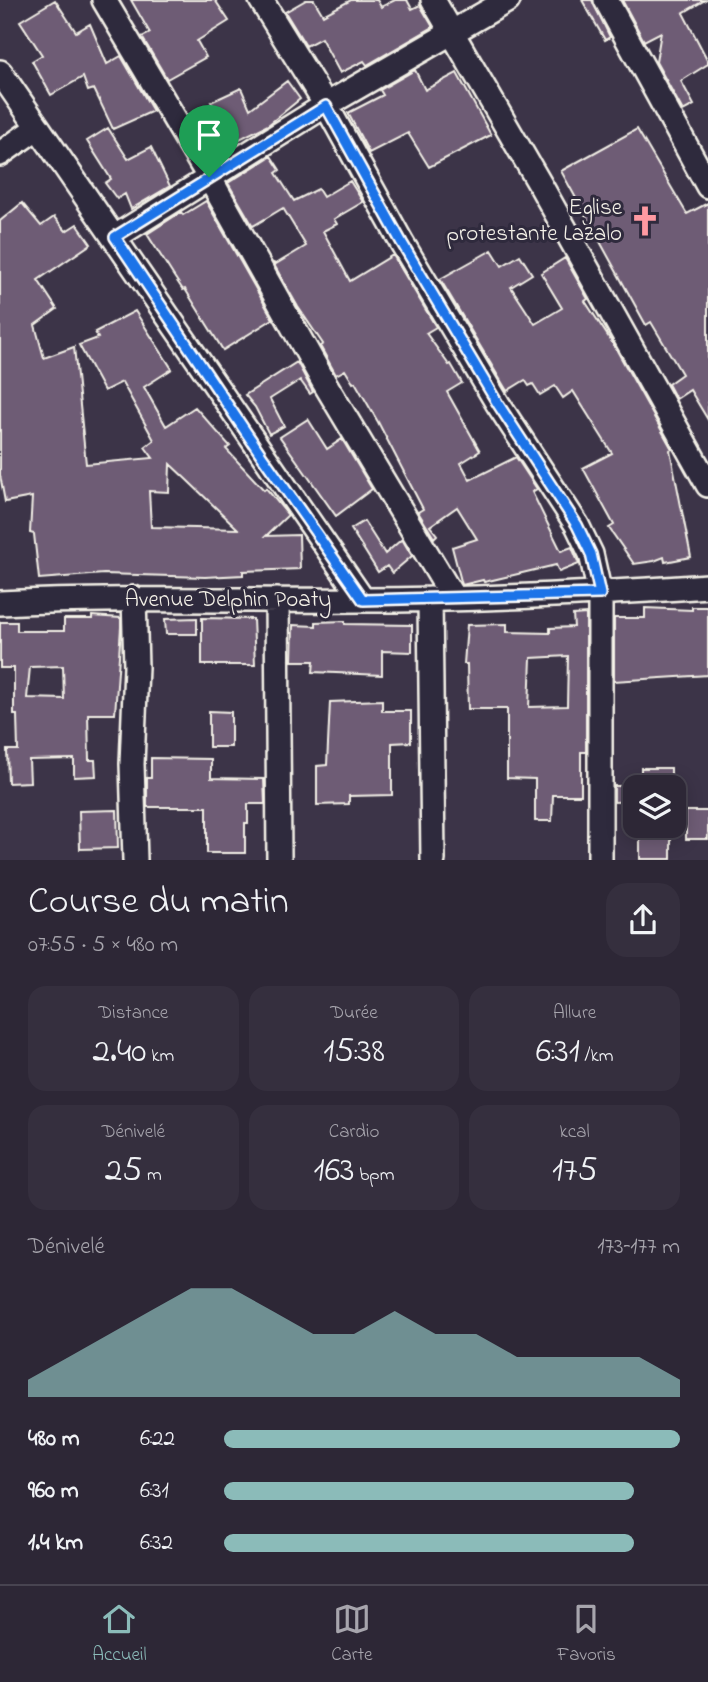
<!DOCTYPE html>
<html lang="fr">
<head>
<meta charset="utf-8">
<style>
  body { margin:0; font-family:"Indie Flower",sans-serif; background:#352f3e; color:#f1f3f6; height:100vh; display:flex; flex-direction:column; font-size:26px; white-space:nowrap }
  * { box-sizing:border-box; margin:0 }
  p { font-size:23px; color:#a7a5ad }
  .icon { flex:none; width:38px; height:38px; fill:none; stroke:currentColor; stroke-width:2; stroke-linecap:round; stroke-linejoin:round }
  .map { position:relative; height:860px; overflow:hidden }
  .side { display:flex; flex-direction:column; background:#2d2736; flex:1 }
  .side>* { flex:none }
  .tools { position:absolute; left:623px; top:775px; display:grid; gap:14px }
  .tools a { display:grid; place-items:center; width:63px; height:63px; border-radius:14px; background:#2d2736; box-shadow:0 4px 18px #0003,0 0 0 2px #484451; font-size:35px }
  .pin { position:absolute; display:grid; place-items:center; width:60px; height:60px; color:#fff; margin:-72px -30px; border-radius:50% 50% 50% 0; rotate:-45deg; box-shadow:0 0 7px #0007 }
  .pin .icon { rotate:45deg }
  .round { display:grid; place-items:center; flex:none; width:74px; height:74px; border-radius:21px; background:#352f3e }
  .summary { display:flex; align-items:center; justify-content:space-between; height:119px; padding:0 28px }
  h1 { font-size:38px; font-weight:600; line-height:52px }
  .stats { display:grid; grid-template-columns:repeat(3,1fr); gap:10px; height:119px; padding:7px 28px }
  .stats div { display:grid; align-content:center; border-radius:18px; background:#352f3e; text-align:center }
  .stats b { font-size:35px; font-weight:600 }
  .stats small { font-size:19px; font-weight:400 }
  .stats p { font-size:19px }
  .chart { height:196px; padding:14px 28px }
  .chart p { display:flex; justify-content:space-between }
  .chart svg { width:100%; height:126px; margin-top:7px; fill:#8bbbb9; opacity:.7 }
  ul { padding:0 28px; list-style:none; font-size:23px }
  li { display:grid; grid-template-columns:112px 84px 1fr; align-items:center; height:52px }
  li i { height:18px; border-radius:9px; background:#8bbbb9 }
  .menu { display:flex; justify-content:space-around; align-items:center; height:98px; border-top:2px solid #484451; background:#2d2736; font-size:19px; color:#a7a5ad }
  .menu a { display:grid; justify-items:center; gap:4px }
  .menu .selected { color:#8bbbb9 }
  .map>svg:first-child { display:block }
  .building { fill:#6e5b74; stroke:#f4f1e8; stroke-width:2; fill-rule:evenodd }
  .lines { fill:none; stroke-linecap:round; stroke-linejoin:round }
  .minor-casing { stroke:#f4f1e8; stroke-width:28 }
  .minor { stroke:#2f2a3d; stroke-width:23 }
  .route-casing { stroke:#fff; stroke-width:14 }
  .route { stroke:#1a73e8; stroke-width:9 }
  .labels { text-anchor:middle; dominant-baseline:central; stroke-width:6; stroke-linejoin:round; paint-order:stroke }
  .poi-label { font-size:23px; fill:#f4f1e8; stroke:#2f2a3d; text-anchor:end }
  .street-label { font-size:23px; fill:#f4f1e8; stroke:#2f2a3d }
</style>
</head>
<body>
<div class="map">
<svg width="708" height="860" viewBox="0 0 708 860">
  <rect width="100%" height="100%" fill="#3c3448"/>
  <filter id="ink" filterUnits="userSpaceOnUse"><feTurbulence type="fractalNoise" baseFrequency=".0143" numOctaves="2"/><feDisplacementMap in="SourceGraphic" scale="14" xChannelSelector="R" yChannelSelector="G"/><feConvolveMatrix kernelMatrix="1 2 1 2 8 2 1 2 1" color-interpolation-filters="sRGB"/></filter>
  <g filter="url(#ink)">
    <!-- building -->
    <path class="building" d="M55,0L76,32L90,24L107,64L121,56L153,111L113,129L94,89L88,91L83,77L51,95L32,61L42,55L20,21Z
      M131,0H215L229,21L197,41L206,57L167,79L142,37L150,33Z
      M306,0H314L323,15L351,0H377L381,7L395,0H407L412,9L420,5L433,27L367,65L364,61L340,73L321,38L306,46L285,12Z
      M582,0H592L610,37L605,40Z
      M622,0H705L683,13L708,61V64L681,81L694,105L683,111L656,62L661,32L644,41Z
      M415,70L425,90L457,73L491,135L429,167L408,133L369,153L348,113L383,95L380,90Z
      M287,81L300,99L268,125L219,149L222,153L214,158L192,120L215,108L211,102L241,88L250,109Z
      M108,128L128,159L151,147L170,186L131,209L125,194L117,199L105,183L111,179L87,141Z
      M637,129L687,214L708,203V420L690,390L676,399L668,384L682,374L651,322L646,325L561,171Z
      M271,156L280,170L276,173L294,201L318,189L323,197L350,181L363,202L334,219L337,224L323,231L350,281L393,255L436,327L426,333L449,365L451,364L462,383L447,392L480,451L461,463L470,480L516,457L537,489L532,492L561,551L572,547L579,564L559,572L556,565L484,582L483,580L462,585L452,547L477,539L457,507L430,526L437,535L434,538L418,512L423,509L378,422L355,382L353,383L345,370L336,375L320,346L323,344L298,307L273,263L276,264L306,246L283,208L253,226L228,183Z
      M206,201L273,319L223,350L185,289L183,290L173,275L147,234L181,212L183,215Z
      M22,203L41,226L54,217L66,231L77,224L91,244L38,280L57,309L35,325L44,358L74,347L86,464L153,458L145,447L154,440L122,382L104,391L79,345L98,338L95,332L135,311L172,369L144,387L166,426L195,407L230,446L226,449L264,490L266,488L288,515L266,536L299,535L300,569L243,571V575L205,577L104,574L39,579L34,534L30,533L32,497L5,502L0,475V221ZM170,464L187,480L238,529L151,527L149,491L169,492Z
      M492,250L502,266L520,255L532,274L511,287L535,324L562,308L541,273L565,258L588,299L585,301L615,347L672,449L670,450L691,557L665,562L664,557L654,561L634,564L609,528L614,525L583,468L612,453L573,391L563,398L555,386L540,395L533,384L529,386L525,380L507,391L440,279Z
      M297,362L313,392L310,394L300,380L270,399L284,426L269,434L255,407L245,395Z
      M308,419L327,449L342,439L372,489L336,516L280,437Z
      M364,521L385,554L402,539L412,556L392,573L387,566L378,572L351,529Z
      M692,607H708V675L614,681V618H645V608L692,610Z
      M586,614V752H581V795H553L552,821H535V779L507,778V709H468L467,664H464L467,625L507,624V632L550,633V628L574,627L573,615ZM568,656L567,706L529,707L531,658Z
      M92,616L121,618V627L115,714H88L89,760H95L96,776L74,777V759L29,760L30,782L8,783L7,750H18L17,715H14V668H0V622H17V631H64V619H92ZM63,666L64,699L27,698L30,667Z
      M197,618V634H166L165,619Z
      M202,618L253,619L255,665H202Z
      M345,621V624L412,625V652L382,651V675L313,672L314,661H292L293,625L316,626V622Z
      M382,700V711H411V742L392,743V795L349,796V804L317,805V766L327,765L330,702Z
      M209,711L231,712V747H209Z
      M151,758L211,759V778L264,779L265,804H248V823H245V853H207V807H147V778H151Z
      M641,768H671V788H641Z
      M614,786H635V801L614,802Z
      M117,810L118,848L80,849L79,811Z
      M686,811H708V839H686Z
      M640,826H671V859H640Z"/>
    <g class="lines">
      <!-- minor casing -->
      <g class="minor-casing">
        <path id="minor" d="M104,0L209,177L324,382L454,599
          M261,0L326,105L402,243L498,404L577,525L591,554L600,594V860
          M433,0L541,186L708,485
          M606,0L708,186
          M0,72L363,600
          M0,154L38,127
          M115,237L326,105L508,0
          M134,598L136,667L132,764L135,860
          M430,599L433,860
          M277,600L279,860
          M0,603C121,597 241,601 362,600C478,600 593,594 708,586"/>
      </g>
      <!-- minor -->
      <use href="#minor" class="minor"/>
    </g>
  </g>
  <g class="lines" filter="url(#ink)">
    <!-- route casing -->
    <g class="route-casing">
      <path id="route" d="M326,106L402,243L498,404L577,525L591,554L600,594L363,600L262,456L115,237Z"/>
    </g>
    <!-- route -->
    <use href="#route" class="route"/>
  </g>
  <!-- icons -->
  <defs>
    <g id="church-bare" transform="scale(2.415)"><path d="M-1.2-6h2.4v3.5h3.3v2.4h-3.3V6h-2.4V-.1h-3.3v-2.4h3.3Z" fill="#ff9aa2" stroke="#2f2a3d" stroke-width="2.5" paint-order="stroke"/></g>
  </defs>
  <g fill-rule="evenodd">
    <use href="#church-bare" x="645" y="221"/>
  </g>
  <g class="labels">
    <!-- poi labels -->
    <g class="poi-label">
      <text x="622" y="208">Eglise<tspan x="622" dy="26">protestante Lazalo</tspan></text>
    </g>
    <!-- street labels -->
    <g class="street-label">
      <text x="228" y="600">Avenue Delphin Poaty</text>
    </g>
  </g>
</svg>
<div class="tools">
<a><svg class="icon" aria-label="layers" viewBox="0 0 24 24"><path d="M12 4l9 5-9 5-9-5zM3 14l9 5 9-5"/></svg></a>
</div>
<div class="pin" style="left:209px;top:177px;background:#1e9e55"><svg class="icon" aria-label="arrive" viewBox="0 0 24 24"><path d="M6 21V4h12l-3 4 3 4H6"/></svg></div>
</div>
<section class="side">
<div class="summary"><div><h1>Course du matin</h1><p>07:55 · 5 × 480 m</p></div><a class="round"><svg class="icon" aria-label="share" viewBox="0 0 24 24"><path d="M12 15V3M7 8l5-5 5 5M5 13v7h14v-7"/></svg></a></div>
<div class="stats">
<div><p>Distance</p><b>2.40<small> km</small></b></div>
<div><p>Durée</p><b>15:38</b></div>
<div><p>Allure</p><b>6:31<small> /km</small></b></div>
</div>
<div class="stats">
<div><p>Dénivelé</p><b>25<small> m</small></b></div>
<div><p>Cardio</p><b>163<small> bpm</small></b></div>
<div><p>kcal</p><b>175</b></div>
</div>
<div class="chart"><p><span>Dénivelé</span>173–177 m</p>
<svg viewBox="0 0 160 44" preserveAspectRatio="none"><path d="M0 44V38L10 30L20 22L30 14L40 6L50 6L60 14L70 22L80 22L90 14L100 22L110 22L120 30L130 30L140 30L150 30L160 38V44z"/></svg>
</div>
<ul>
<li><b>480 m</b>6:22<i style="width:100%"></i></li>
<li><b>960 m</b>6:31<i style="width:90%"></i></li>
<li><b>1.4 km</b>6:32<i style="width:90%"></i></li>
</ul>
</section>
<nav class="menu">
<a class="selected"><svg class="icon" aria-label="home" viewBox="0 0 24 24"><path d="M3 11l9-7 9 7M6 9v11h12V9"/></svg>Accueil</a>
<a><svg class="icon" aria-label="map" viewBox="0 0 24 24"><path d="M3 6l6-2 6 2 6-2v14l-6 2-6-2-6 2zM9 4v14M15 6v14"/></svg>Carte</a>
<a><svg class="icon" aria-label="saved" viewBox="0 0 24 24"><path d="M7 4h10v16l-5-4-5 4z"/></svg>Favoris</a>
</nav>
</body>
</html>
